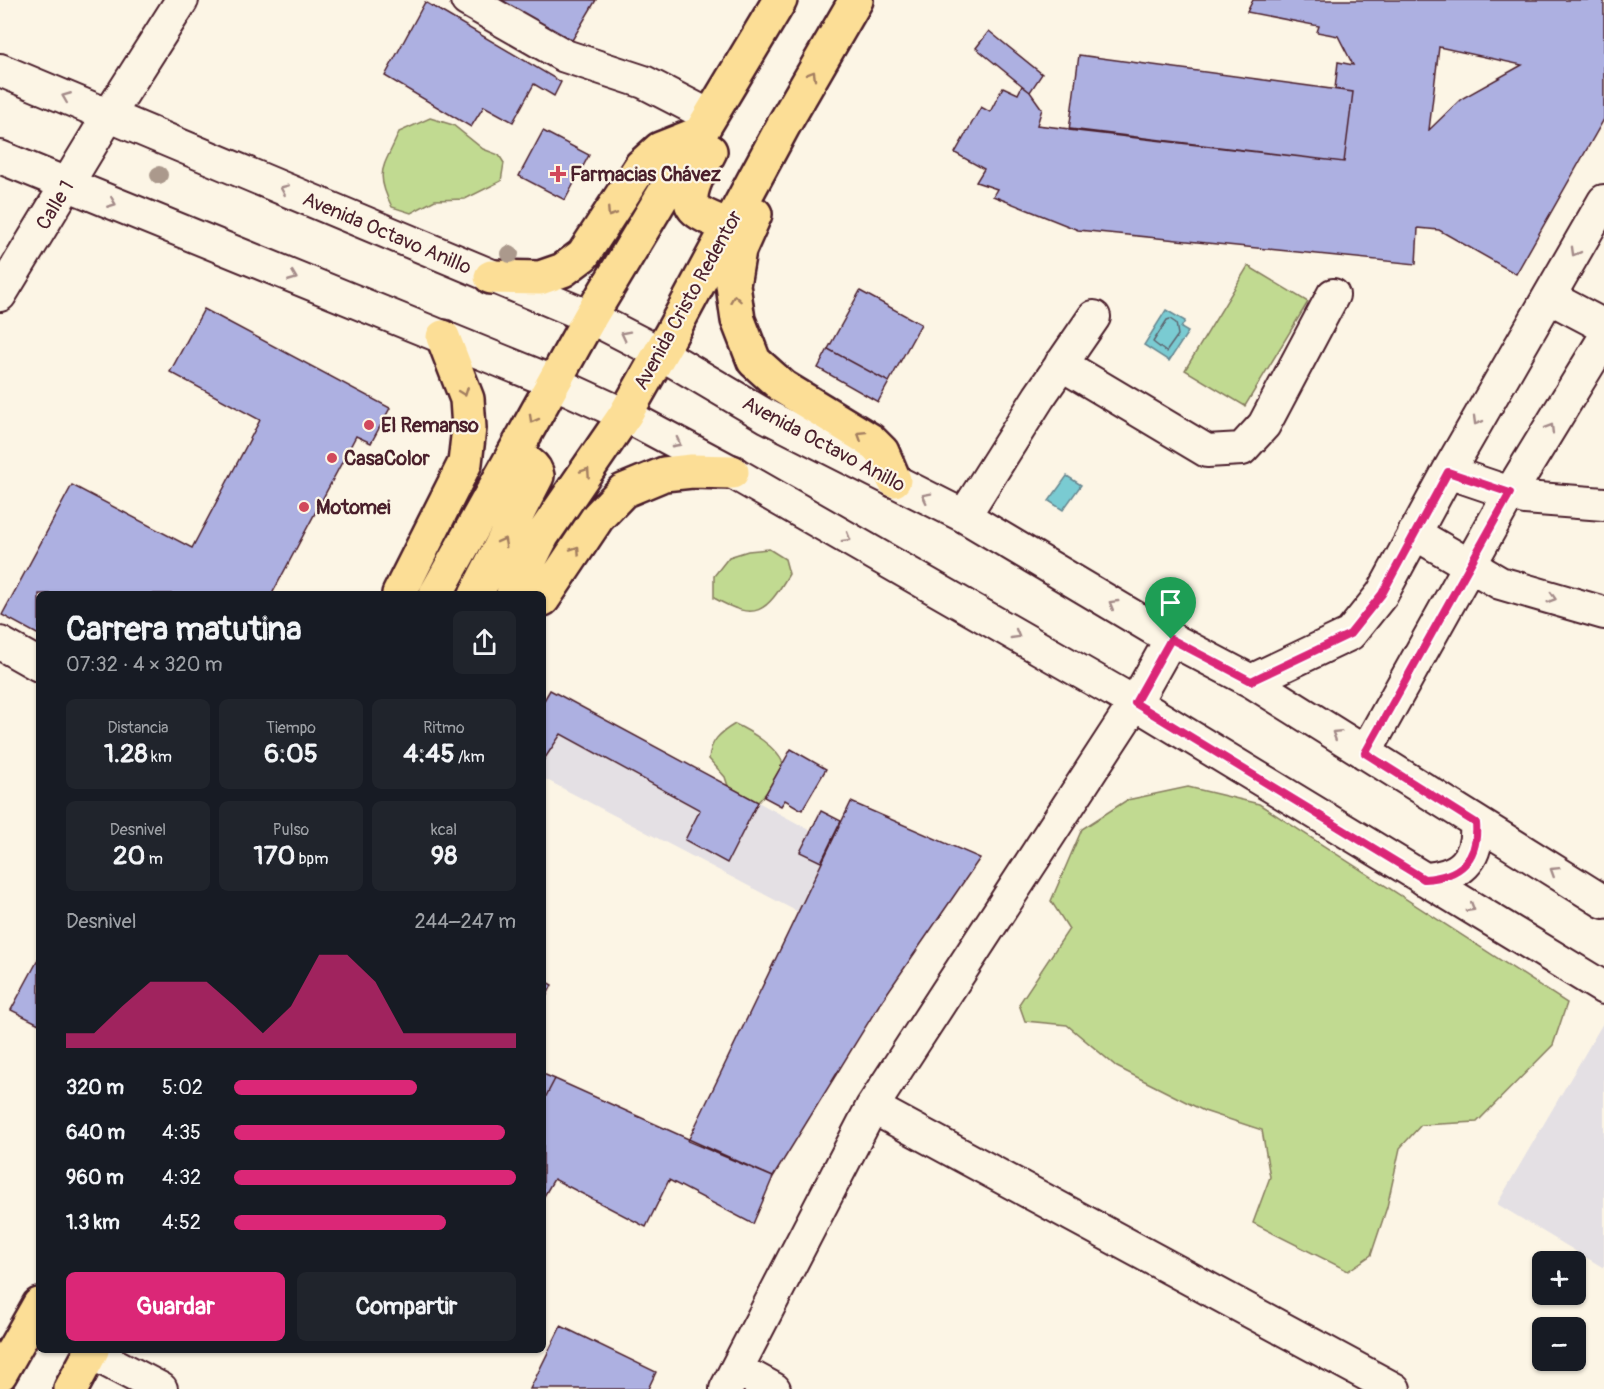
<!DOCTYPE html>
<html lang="es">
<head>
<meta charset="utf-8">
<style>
  body { margin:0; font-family:Pangolin,sans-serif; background:#20242c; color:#f1f3f6; height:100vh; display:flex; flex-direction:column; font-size:22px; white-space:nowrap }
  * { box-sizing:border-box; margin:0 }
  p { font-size:20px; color:#9ea1a6 }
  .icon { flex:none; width:33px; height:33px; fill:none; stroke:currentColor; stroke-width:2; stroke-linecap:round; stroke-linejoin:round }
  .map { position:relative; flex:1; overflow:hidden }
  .side { position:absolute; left:36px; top:591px; width:510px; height:762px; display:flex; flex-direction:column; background:#171b24; border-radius:9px; box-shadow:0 2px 4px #0004 }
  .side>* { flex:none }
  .buttons { position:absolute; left:1532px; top:1251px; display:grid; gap:12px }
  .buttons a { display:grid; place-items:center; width:54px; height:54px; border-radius:9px; background:#171b24; box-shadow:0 2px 4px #0004; font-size:30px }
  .pin { position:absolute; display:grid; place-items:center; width:51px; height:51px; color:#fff; margin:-62px -26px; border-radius:50% 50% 50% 0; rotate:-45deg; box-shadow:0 0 6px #0007 }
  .pin .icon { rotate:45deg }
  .round { display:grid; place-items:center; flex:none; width:63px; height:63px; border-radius:9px; background:#20242c }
  .overview { display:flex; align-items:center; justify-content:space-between; height:102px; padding:0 30px }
  h1 { font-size:33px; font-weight:800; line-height:45px }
  .metrics { display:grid; grid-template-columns:repeat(3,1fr); gap:9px; height:102px; padding:6px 30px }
  .metrics div { display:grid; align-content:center; border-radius:9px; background:#20242c; text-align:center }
  .metrics b { font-size:26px; font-weight:800 }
  .metrics small { font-size:16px; font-weight:400 }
  .metrics p { font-size:16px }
  .chart { height:168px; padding:12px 30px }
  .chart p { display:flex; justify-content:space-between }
  .chart svg { width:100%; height:108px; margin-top:6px; fill:#db2777; opacity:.7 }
  .action { display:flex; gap:12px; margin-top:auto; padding:12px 30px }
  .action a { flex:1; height:69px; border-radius:9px; background:#db2777; color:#fff; font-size:24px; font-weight:800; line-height:69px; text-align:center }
  .action a+a { background:#20242c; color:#f1f3f6 }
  ul { padding:0 30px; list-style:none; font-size:20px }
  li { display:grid; grid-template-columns:96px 72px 1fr; align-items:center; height:45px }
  li i { height:15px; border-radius:8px; background:#db2777 }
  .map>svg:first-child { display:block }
  .built { fill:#e4e0e4 }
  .green { fill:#c1da91; stroke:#867c5e; stroke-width:1.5 }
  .water { fill:#7acbd2; stroke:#67868f; stroke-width:1.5 }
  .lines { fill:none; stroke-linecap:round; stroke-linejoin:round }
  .shore { stroke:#5d646e; stroke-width:1.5 }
  .building { fill:#adb0e1; stroke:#4a1f2b; stroke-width:1.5; fill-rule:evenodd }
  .minor-casing { stroke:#4a1f2b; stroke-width:36 }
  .highway-casing { stroke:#4a1f2b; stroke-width:38 }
  .minor { stroke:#fcf5e5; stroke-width:32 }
  .highway { stroke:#fcde96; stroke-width:33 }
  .tree { fill:#ab998c }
  .oneway { stroke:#a37e60 }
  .oneway2 { stroke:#a38a88 }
  .route-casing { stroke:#fff; stroke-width:12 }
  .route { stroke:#db2777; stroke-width:8 }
  .poi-dot { fill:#d1495b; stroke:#fcf5e5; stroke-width:2 }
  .labels { text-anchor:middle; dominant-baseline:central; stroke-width:4.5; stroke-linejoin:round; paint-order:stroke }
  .poi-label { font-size:20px; font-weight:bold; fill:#4a1f2b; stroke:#fcf5e5; text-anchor:start }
  .street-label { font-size:20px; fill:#4a1f2b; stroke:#fcf5e5 }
</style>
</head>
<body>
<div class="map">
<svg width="1604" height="1389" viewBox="0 0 1604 1389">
  <rect width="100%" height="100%" fill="#fcf5e5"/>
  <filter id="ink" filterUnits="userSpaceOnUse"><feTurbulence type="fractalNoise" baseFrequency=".0167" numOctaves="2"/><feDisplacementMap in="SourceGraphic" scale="12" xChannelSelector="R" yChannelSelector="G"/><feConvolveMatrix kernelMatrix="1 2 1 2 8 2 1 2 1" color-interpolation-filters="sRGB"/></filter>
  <g filter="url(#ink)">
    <!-- built -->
    <path class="built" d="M550,690L832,842L798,912L543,778V702Z
      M1603,1023L1604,1024V1268L1497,1204Z"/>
    <!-- green -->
    <path class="green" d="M430,118L453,125L483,149L499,155L504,163L501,181L465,199L435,200L411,213L392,207C373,170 385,167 399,132Z
      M1248,266L1308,302L1245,406L1185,370Z
      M769,549L785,559L789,574C766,613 756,622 714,598V576L729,557L748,551Z
      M735,724C752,732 776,747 783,763L766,793L758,802L728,786L725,777L709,759C710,741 720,733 735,724Z
      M1188,787L1259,804L1567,1003L1553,1045L1477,1122L1421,1125L1400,1148L1387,1207L1371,1255L1348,1271L1253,1223L1270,1177L1262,1130L1204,1111L1117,1067L1067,1025L1025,1021L1019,1004L1069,929L1051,901L1082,829L1127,800Z"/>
    <!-- water -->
    <path class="water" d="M1166,310L1185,321L1181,328L1188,332L1169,361L1144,345Z
      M1067,476L1081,485L1063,510L1049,501Z"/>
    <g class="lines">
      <!-- shore -->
      <path class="shore" d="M1170,319L1176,323L1178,335L1166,352L1153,342L1167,320Z"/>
    </g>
    <!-- building -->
    <path class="building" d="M499,0H596L571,42Z
      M1253,0H1604V119L1516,274L1439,230L1418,228L1416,264L1078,230L993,196L997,189L976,182L984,169L955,153L981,107L990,112L1003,87L1018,94L1022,86L1030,92L1042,109L1037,125L1344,162L1353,92L1335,89L1338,62L1353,65L1338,36L1317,32L1319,26L1247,12ZM1439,47L1522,65L1461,99L1429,130Z
      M425,2L561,82L554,96L534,84L513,122L484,106L471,127L385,76Z
      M989,31L1042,74L1030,92L976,48Z
      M1079,55L1353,92L1344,162L1069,130Z
      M543,131L589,155L565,200L519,176Z
      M860,291L921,324L889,382L828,349Z
      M204,309L390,408L371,443L356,436L272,594H39V635L2,615L72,485L192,548L260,420L170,372Z
      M828,349L889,382L878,402L818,368Z
      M550,690L758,802L727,863L685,840L700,810L561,734L543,761V702Z
      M791,749L826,769L802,810L785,800L781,806L764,797Z
      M851,802L980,858L879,1005L773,1177L688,1141Z
      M821,811L841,821L821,862L800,852Z
      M39,958V1024L11,1010Z
      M543,980L552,985L543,1003Z
      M543,1074L555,1079L543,1102Z
      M555,1079L773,1177L753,1224L669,1180L646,1227L554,1179L543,1198V1102Z
      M561,1326L656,1372L648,1389H530Z"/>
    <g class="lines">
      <!-- minor casing -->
      <g class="minor-casing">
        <path id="minor" d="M467,0L565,56L644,82L710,116
          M0,70L590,317L660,353L768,417L964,516L1171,639L1251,681L1604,902
          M0,157L553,382L625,415L732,472L1135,703L1604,988
          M0,295L109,115L182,0
          M1549,297L1604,326
          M1061,364L1207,451L1242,449L1264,425L1333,295
          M1448,472L1525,498L1604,504
          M964,516L1039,397L1094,317
          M1414,533L1500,583L1604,613
          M0,643L39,665
          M1251,681L1350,634L1382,594L1448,472L1604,201
          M1365,753L1510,493L1604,339
          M1424,879C1460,877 1479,860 1476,823
          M872,1107L1394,1389
          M90,1352L161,1389
          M737,1369L774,1389
          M726,1389L872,1107L1135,703L1171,639"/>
      </g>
      <!-- highway casing -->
      <g class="highway-casing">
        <path id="highway" d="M710,151C704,164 683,195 694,208C701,216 718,221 728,226
          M755,214L739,250L733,285L738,320L754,361L783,387L870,440L882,452L894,480
          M491,277L540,278L563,270L583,255L641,166L660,149L698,134
          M399,594L465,463L469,428L467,399L443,337
          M436,594L590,317L780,0
          M476,594L537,476C535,463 523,461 512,457
          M513,594L542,536L625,415L670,336L783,126L856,0
          M543,599L598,517L623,491L664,474L692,471L732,472
          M0,1374L39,1305
          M71,1389L92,1350"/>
      </g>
      <!-- minor -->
      <use href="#minor" class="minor"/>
      <!-- highway -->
      <use href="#highway" class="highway"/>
    </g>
    <!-- trees -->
    <g class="tree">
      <circle cx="159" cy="175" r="9"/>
      <circle cx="510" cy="254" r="9"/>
    </g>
    <!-- one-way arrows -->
    <defs><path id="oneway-chevron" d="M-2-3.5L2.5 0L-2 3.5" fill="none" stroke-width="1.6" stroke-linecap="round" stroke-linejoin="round" transform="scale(1.5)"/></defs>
    <g class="oneway">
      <use href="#oneway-chevron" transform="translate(812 75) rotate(-60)"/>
      <use href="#oneway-chevron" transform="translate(611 213) rotate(123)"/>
      <use href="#oneway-chevron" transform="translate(735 299) rotate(-98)"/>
      <use href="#oneway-chevron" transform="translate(464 392) rotate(69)"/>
      <use href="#oneway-chevron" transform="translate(533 419) rotate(119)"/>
      <use href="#oneway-chevron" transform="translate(861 435) rotate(-148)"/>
      <use href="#oneway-chevron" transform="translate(586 472) rotate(-56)"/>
      <use href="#oneway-chevron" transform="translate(503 542) rotate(-62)"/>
      <use href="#oneway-chevron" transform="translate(576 550) rotate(-56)"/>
    </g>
    <g class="oneway2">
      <use href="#oneway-chevron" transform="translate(66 97) rotate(-158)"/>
      <use href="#oneway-chevron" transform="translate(284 189) rotate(-157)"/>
      <use href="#oneway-chevron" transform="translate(112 203) rotate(22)"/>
      <use href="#oneway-chevron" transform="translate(1575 252) rotate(120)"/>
      <use href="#oneway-chevron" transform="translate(293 277) rotate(22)"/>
      <use href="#oneway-chevron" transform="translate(625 335) rotate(-153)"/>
      <use href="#oneway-chevron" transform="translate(1477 421) rotate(120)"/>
      <use href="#oneway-chevron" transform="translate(1550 428) rotate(-59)"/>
      <use href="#oneway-chevron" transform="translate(677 443) rotate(28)"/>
      <use href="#oneway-chevron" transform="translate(926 497) rotate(-153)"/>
      <use href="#oneway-chevron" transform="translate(847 538) rotate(30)"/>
      <use href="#oneway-chevron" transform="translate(1552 598) rotate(17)"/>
      <use href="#oneway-chevron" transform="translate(1113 604) rotate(-149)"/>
      <use href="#oneway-chevron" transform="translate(1016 635) rotate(30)"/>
      <use href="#oneway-chevron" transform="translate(1336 734) rotate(-148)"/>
      <use href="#oneway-chevron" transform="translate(1554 871) rotate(-148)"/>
      <use href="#oneway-chevron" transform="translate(1471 908) rotate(31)"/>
    </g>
  </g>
  <g class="lines" filter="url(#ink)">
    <!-- route casing -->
    <g class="route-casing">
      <path id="route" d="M1448,472L1510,493L1365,753L1476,823C1479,860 1460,877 1424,879L1135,703L1171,639L1251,681L1350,634L1382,594Z"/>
    </g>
    <!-- route -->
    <use href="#route" class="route"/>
  </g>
  <!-- markers -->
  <g class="poi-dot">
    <path d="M555 165h6v6h6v6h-6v6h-6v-6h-6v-6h6z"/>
    <circle cx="369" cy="425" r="6"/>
    <circle cx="332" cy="458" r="6"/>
    <circle cx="304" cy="507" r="6"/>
  </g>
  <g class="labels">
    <!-- poi labels -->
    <g class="poi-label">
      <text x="570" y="174">Farmacias Chávez</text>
      <text x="381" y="425">El Remanso</text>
      <text x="344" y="458">CasaColor</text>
      <text x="316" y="507">Motomei</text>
    </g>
    <!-- street labels -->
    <g class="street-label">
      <text transform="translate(55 205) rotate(-59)">Calle 1</text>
      <text transform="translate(387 233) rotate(23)">Avenida Octavo Anillo</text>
      <text transform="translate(688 300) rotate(-61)">Avenida Cristo Redentor</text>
      <text transform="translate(824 444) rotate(28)">Avenida Octavo Anillo</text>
    </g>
  </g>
</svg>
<div class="buttons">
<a>+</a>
<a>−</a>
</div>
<div class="pin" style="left:1171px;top:639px;background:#1e9e55"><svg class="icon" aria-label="arrive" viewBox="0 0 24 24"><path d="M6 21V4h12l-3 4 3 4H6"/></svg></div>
<section class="side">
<div class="overview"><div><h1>Carrera matutina</h1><p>07:32 · 4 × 320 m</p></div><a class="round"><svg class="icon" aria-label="share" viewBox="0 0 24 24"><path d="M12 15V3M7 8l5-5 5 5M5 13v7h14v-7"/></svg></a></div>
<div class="metrics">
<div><p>Distancia</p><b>1.28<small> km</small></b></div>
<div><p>Tiempo</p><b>6:05</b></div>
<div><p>Ritmo</p><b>4:45<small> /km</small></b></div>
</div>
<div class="metrics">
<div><p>Desnivel</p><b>20<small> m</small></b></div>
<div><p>Pulso</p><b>170<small> bpm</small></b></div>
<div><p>kcal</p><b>98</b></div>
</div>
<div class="chart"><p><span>Desnivel</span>244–247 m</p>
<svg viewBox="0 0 160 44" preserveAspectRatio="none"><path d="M0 44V38L10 38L20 27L30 17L40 17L50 17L60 27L70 38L80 27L90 6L100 6L110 17L120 38L130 38L140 38L150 38L160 38V44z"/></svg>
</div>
<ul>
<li><b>320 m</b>5:02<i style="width:65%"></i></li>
<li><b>640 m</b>4:35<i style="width:96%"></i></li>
<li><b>960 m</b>4:32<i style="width:100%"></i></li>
<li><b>1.3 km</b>4:52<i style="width:75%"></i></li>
</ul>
<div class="action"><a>Guardar</a><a>Compartir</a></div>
</section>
</div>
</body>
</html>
